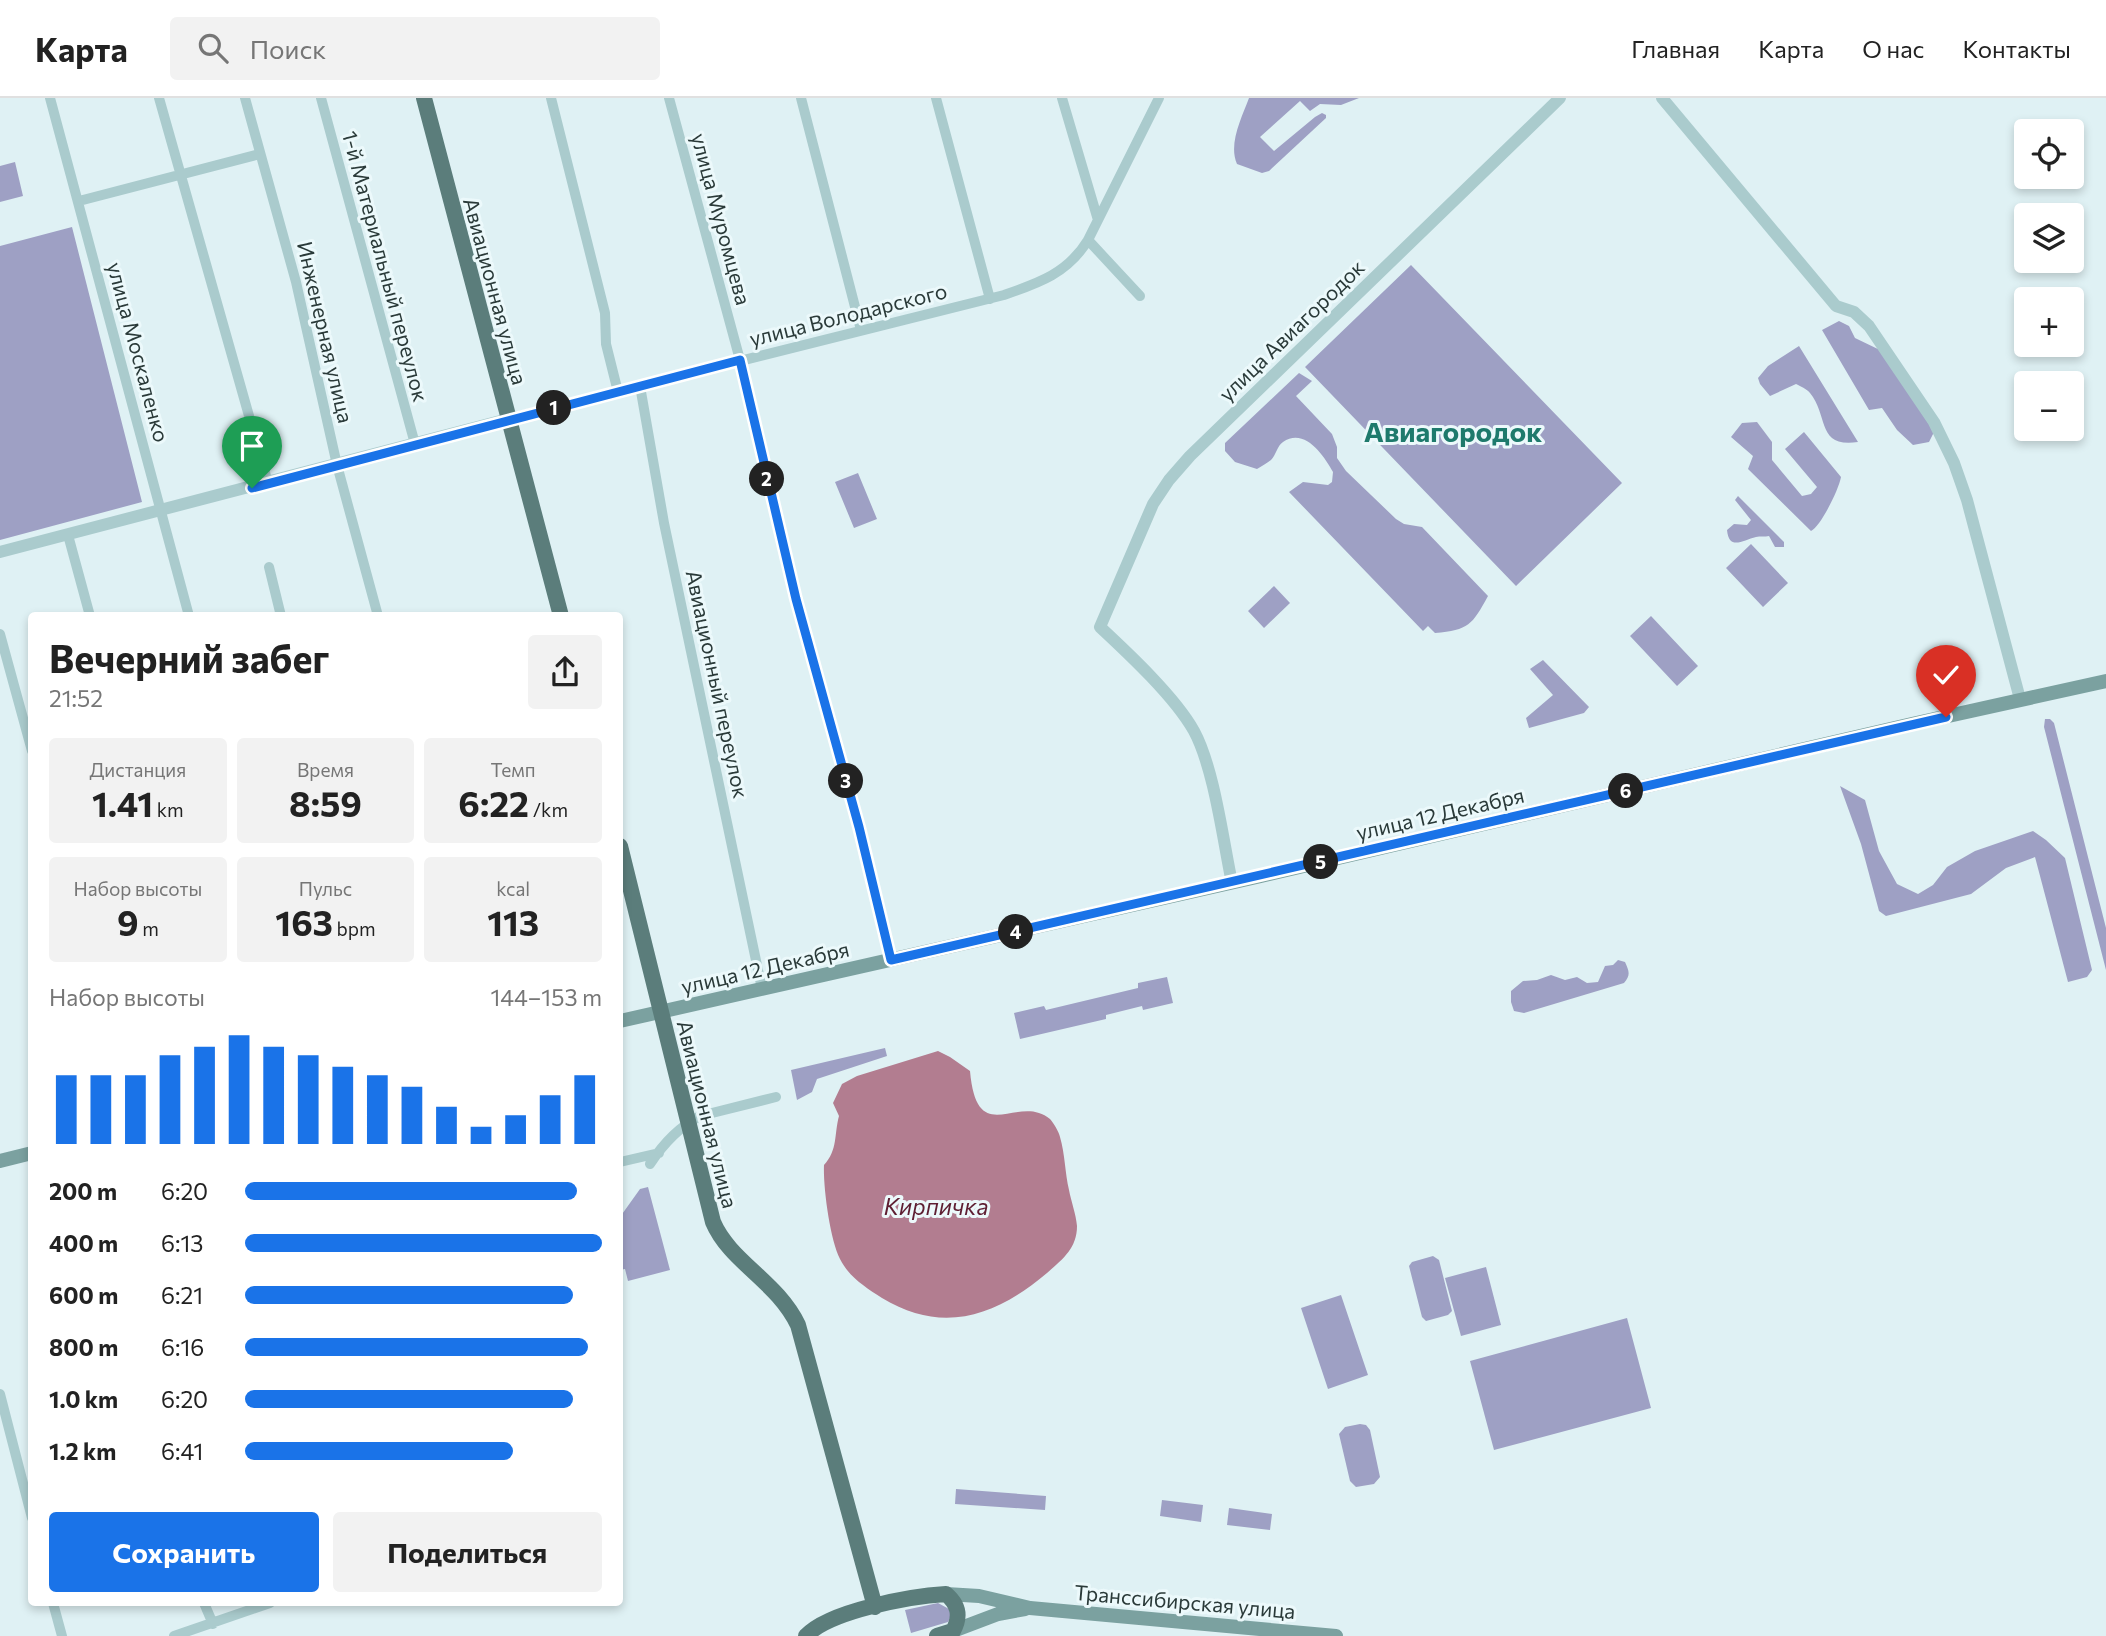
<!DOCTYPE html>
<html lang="ru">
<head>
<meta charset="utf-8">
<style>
  body { margin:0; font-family:Commissioner,sans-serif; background:#f2f2f2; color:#222; height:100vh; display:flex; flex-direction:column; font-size:26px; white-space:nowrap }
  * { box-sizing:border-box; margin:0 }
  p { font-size:23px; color:#767676 }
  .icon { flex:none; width:38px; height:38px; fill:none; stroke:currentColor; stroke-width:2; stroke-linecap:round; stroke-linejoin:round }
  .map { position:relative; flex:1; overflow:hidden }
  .details { position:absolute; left:28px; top:514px; width:595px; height:994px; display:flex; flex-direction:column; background:#fff; border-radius:7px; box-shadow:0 4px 10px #0003 }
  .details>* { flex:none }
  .tools { position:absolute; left:2014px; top:21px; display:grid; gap:14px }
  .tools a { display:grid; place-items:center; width:70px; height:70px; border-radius:7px; background:#fff; box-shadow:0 4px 10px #0003; font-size:35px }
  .pin { position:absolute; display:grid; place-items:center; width:60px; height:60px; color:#fff; margin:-72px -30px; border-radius:50% 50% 50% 0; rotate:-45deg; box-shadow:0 0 7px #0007 }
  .pin .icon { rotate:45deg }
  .km { position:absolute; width:35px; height:35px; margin:-18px; border-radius:50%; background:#222; color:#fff; font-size:19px; line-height:35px; text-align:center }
  .round { display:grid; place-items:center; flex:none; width:74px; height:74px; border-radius:7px; background:#f2f2f2 }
  .overview { display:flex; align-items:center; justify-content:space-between; height:119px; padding:0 21px }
  h1 { font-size:38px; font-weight:700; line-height:52px }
  .figures { display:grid; grid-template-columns:repeat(3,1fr); gap:10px; height:119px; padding:7px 21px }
  .figures div { display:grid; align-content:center; border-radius:7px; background:#f2f2f2; text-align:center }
  .figures b { font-size:35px; font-weight:700 }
  .figures small { font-size:19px; font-weight:400 }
  .figures p { font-size:19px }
  .chart { height:196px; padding:14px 21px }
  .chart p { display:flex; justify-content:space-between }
  .chart svg { width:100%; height:126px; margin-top:7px; stroke:#1a73e8; stroke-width:6 }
  .primary-button { display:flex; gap:14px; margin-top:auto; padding:14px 21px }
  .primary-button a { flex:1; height:80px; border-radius:7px; background:#1a73e8; color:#fff; font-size:28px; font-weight:700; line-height:80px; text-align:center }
  .primary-button a+a { background:#f2f2f2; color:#222 }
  ul { padding:0 21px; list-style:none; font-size:23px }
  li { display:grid; grid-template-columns:112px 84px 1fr; align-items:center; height:52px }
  li i { height:18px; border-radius:9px; background:#1a73e8 }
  header { display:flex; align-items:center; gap:42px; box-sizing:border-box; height:98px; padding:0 35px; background:#fff; border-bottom:2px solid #e0e0e0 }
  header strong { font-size:33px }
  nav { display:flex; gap:38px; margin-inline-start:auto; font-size:24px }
  .search { width:490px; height:63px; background:#f2f2f2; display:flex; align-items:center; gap:18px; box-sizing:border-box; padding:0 24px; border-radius:7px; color:#767676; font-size:26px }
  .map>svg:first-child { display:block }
  .green { fill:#9ea0c4 }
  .water { fill:#b27d90 }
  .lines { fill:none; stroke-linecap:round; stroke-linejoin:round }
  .minor { stroke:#aacbcd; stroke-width:10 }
  .tertiary { stroke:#aacbcd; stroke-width:12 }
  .secondary { stroke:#7ba1a0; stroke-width:14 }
  .primary { stroke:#5b7d7b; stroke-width:16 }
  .route-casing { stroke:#fff; stroke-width:14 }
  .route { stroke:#1a73e8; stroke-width:9 }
  .labels { text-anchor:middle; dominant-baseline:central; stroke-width:6; stroke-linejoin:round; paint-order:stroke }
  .street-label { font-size:21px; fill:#2a3a39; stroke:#ecf9fb }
  .water-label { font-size:23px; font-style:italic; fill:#5e1e32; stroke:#ecf9fb }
  .district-label { font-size:28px; font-weight:bold; fill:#1e7a6c; stroke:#ecf9fb }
</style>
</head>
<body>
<header>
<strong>Карта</strong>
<div class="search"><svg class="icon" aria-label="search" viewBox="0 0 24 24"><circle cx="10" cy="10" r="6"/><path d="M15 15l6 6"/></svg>Поиск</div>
<nav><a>Главная</a><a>Карта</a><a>О нас</a><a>Контакты</a></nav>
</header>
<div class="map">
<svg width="2106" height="1538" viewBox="0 0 2106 1538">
  <rect width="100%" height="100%" fill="#dff1f4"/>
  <!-- green -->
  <path class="green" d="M1249,0H1359L1341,7L1320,6L1310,13L1300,3L1260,39L1274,53L1315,19L1322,15L1326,17V20L1269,73L1262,75L1237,66C1228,46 1242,19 1249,0Z
    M15,64L23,98L0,104V68Z
    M72,129L142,404L0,442V148Z
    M1411,167L1622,385L1516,488L1305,269Z
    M1839,223L1849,228L1855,240L1882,253L1934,334L1929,344L1913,347L1897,332L1882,310L1869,312L1822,232Z
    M1799,248L1858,344C1816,350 1829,318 1810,295C1807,291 1800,288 1796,286L1770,298L1760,286L1758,280L1768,268Z
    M1299,275L1312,283L1296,298L1332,336L1337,349V360L1346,373L1396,421L1404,426L1422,429L1488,498C1472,527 1469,532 1435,535L1428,528L1423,533L1289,394L1303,384L1328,387L1332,384L1333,374C1324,358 1305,329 1283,344C1277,348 1276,357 1271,362C1267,365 1262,368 1257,371L1235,364L1225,353V345Z
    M1757,324L1772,344V362L1802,398L1811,396L1817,389L1785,351L1804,334L1841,379C1839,391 1821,428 1811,433L1748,371L1753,358L1731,339L1742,325Z
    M858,375L877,421L854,430L835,384Z
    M1738,398L1784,444V449H1775L1769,438C1765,439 1760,438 1756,439C1743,442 1729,453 1727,432L1734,426L1747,427L1751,422L1735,402Z
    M1751,446L1788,485L1763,509L1726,470Z
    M1274,488L1290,505L1264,530L1248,513Z
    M1651,518L1698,568L1677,588L1630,538Z
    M1543,562L1589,609L1584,615L1529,630L1526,620L1553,597L1530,571Z
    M2045,621H2050L2054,625L2106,830V872L2044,629Z
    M1840,688L1865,702L1879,753L1897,786L1918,796L1933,787L1947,769L1975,753L2033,733L2046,742L2065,760L2092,872L2087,879L2068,884L2035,759L2006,770L1971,796L1886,818L1879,813L1861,746Z
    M1618,862L1625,864C1629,873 1631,877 1624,885L1524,915L1514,913L1511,904V893L1523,883L1537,882L1551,877L1565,882L1577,879L1587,885L1598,884L1605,868L1613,867Z
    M1167,879L1173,905L1143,912L1142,908L1106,917V921L1020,941L1014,915L1044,908L1046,912L1138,890V885Z
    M885,950L887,958L817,981L812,994L797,1002L791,972Z
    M648,1089L670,1172L628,1183L625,1171L620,1172V1119L640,1091Z
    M1433,1158L1439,1162L1452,1213L1448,1217L1426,1223L1422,1219L1409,1168L1412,1164Z
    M1486,1169L1501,1227L1461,1238L1445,1180Z
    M1341,1197L1368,1277L1328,1291L1301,1210Z
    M1627,1220L1651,1310L1494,1352L1470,1263Z
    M1360,1326L1366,1327L1370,1332L1380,1379L1374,1386L1356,1389L1350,1383L1339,1336L1345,1329Z
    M956,1391L1046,1398L1045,1412L955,1406Z
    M1162,1402L1203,1407L1201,1424L1160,1418Z
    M1229,1410L1272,1416L1270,1432L1227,1427Z
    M938,1505L949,1511L951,1518L948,1524L911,1535L905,1512Z"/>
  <!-- water -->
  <path class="water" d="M938,953L950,959L970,973C977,1052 1018,994 1050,1021C1053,1024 1059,1034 1060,1039C1065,1056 1065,1075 1069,1092C1071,1103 1076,1116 1077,1128C1077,1150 1063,1161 1047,1175C996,1218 943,1237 882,1200C865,1189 849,1179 840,1161C830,1141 823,1089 824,1067C838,1052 834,1036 839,1018L833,1005L842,986L857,978Z"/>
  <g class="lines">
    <!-- minor -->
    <path class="minor" d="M50,0L189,518
      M159,0L268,385
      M245,0L296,184L337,367L378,518
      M321,0L415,346
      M551,0L605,215L606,246L618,294
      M669,0L740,262L796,501L859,729L891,862
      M801,0L861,232
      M936,0L990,201
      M1062,0L1098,122
      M79,103L260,56
      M1088,142L1140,198
      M640,288L664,425L762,891
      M508,321L1004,197C1039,185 1068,175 1088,142L1159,0
      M68,437L90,518
      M269,469L281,518
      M0,536L32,653
      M620,1064L659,1055
      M650,1066C663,1046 679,1029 700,1018L776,999
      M0,1296L32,1420
      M53,1505L62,1538
      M204,1505L213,1526
      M174,1538L270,1505"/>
    <!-- tertiary -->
    <path class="tertiary" d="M1662,0L1836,208L1854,214L1869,228L1934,324L1954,365L1967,402L2020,601
      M0,454L508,321
      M1232,785C1223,742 1214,670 1194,633C1175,599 1129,556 1100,529L1153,406L1169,382L1190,358L1560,0"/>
    <!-- secondary -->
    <path class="secondary" d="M620,923L1261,778L1912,626L2106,583
      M0,1063L32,1055
      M946,1496L979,1498L1030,1510L1336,1538
      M953,1533L998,1516L1025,1511"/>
    <!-- primary -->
    <path class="primary" d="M424,0L561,518
      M620,748L713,1124C730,1164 777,1183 798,1227L875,1509
      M806,1538C829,1513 911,1498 946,1496C959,1507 961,1518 953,1533L937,1538"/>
  </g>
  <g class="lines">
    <!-- route casing -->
    <g class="route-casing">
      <path id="route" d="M252,390L740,262L796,501L859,729L891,862L1946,619"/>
    </g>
    <!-- route -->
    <use href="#route" class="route"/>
  </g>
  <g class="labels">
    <!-- street labels -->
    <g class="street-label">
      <text transform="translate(722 121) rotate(75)">улица Муромцева</text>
      <text transform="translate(386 168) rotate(75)">1-й Материальный переулок</text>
      <text transform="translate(496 193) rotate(75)">Авиационная улица</text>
      <text transform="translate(848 216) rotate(-14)">улица Володарского</text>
      <text transform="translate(1291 232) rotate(-44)">улица Авиагородок</text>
      <text transform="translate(326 234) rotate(77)">Инженерная улица</text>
      <text transform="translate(139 254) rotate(75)">улица Москаленко</text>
      <text transform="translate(718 586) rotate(78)">Авиационный переулок</text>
      <text transform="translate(1440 715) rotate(-13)">улица 12 Декабря</text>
      <text transform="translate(765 869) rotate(-13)">улица 12 Декабря</text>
      <text transform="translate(708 1016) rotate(76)">Авиационная улица</text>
      <text transform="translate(1185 1503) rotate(5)">Транссибирская улица</text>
    </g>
    <!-- water labels -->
    <g class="water-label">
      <text x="936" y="1108">Кирпичка</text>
    </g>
    <!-- district labels -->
    <g class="district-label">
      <text x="1453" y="333">Авиагородок</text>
    </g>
  </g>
</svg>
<div class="tools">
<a><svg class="icon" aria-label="locate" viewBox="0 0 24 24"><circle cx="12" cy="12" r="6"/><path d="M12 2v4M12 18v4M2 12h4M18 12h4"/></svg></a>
<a><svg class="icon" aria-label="layers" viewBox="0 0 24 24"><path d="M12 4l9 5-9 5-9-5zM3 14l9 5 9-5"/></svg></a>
<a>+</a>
<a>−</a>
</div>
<div class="pin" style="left:252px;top:390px;background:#1e9e55"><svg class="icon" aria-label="arrive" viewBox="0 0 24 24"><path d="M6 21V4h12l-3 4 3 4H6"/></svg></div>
<div class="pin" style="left:1946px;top:619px;background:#d93025"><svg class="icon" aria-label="check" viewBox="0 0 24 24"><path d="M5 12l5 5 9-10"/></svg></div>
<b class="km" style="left:554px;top:310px">1</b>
<b class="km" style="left:767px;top:381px">2</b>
<b class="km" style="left:846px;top:683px">3</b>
<b class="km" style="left:1016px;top:834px">4</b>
<b class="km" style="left:1321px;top:764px">5</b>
<b class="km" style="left:1626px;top:693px">6</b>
<section class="details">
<div class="overview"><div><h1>Вечерний забег</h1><p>21:52</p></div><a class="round"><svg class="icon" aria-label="share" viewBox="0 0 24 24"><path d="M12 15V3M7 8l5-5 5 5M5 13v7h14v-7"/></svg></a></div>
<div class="figures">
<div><p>Дистанция</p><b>1.41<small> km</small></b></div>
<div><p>Время</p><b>8:59</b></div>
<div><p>Темп</p><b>6:22<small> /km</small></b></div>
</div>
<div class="figures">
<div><p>Набор высоты</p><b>9<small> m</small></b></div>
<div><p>Пульс</p><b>163<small> bpm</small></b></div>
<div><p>kcal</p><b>113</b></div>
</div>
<div class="chart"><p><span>Набор высоты</span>144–153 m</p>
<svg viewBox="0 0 160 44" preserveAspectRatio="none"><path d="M5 44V20M15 44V20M25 44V20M35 44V13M45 44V10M55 44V6M65 44V10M75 44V13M85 44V17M95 44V20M105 44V24M115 44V31M125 44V38M135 44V34M145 44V27M155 44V20"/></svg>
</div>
<ul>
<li><b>200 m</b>6:20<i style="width:93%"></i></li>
<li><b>400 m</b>6:13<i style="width:100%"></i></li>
<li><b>600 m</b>6:21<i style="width:92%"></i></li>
<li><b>800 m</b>6:16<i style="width:96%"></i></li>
<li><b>1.0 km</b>6:20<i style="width:92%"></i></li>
<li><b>1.2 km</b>6:41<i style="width:75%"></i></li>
</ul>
<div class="primary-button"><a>Сохранить</a><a>Поделиться</a></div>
</section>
</div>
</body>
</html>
